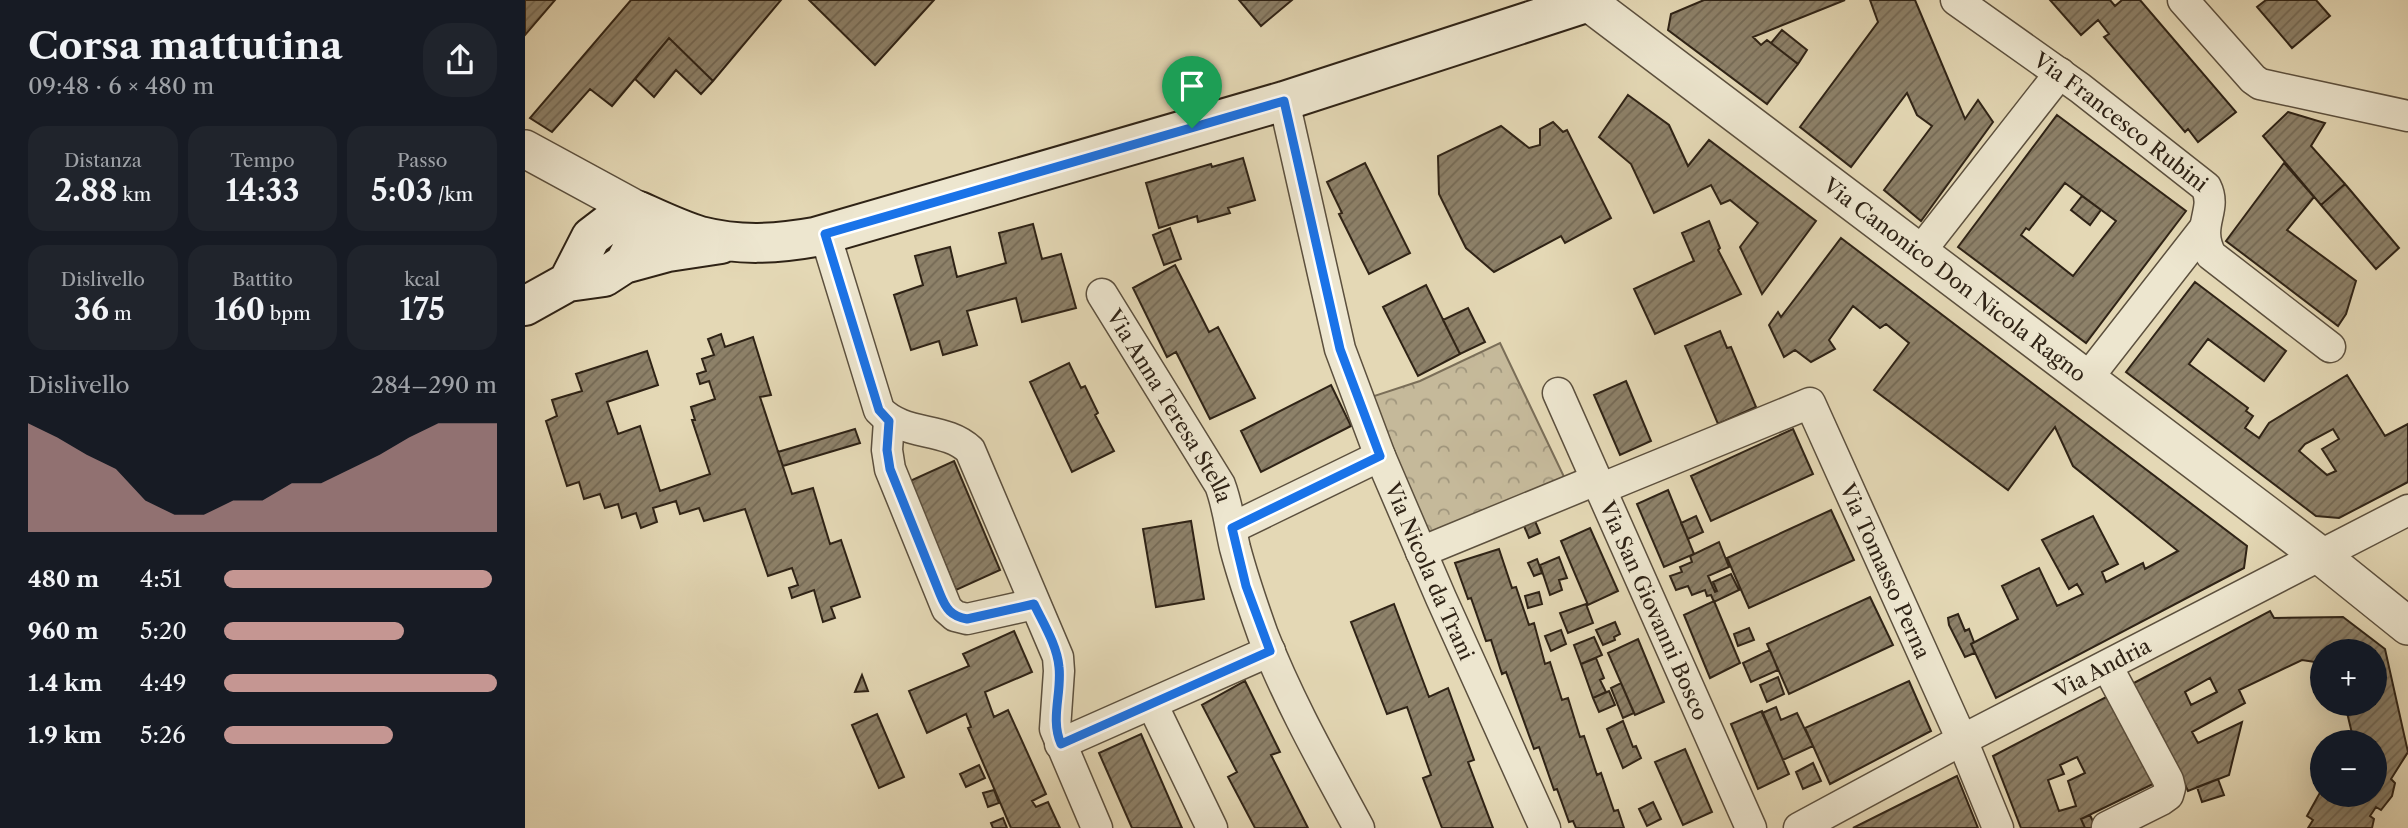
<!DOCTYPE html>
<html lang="it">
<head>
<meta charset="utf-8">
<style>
  body { margin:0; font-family:"Libre Caslon Text",serif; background:#20242c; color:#f1f3f6; height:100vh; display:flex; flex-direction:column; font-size:26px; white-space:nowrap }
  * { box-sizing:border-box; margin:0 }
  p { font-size:23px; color:#9ea1a6 }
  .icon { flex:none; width:38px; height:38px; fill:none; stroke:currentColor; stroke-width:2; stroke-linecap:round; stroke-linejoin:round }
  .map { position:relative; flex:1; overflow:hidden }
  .sheet { display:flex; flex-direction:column; background:#171b24; width:525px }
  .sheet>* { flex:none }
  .buttons { position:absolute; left:1785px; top:639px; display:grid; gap:14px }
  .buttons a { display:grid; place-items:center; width:77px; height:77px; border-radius:50%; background:#171b24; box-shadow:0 7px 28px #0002; font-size:35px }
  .pin { position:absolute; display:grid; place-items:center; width:60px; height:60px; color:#fff; margin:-72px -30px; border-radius:50% 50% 50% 0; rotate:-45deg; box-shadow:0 0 7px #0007 }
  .pin .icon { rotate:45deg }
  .round { display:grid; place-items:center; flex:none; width:74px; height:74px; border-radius:28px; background:#20242c }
  .summary { display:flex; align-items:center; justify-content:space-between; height:119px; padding:0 28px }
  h1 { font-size:38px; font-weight:800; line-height:52px }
  .metrics { display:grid; grid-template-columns:repeat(3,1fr); gap:10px; height:119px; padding:7px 28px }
  .metrics div { display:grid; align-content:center; border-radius:18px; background:#20242c; text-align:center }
  .metrics b { font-size:30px; font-weight:800 }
  .metrics small { font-size:19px; font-weight:400 }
  .metrics p { font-size:19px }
  .chart { height:196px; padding:14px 28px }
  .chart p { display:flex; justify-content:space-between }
  .chart svg { width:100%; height:126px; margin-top:7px; fill:#c59692; opacity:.7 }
  ul { padding:0 28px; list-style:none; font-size:23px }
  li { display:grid; grid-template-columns:112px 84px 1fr; align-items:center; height:52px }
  li i { height:18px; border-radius:9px; background:#c59692 }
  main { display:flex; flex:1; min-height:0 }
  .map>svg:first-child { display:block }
  .forest { fill:url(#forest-crowns); stroke:#7a6e58; stroke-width:2 }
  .building { fill:url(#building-hatch); stroke:#2f2316; stroke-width:2; fill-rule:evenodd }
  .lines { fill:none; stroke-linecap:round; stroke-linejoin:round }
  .minor-casing { stroke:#5c503e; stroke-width:33 }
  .tertiary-casing { stroke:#5c503e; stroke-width:40 }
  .secondary-casing { stroke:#2f2316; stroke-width:42 }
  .minor { stroke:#ede6cf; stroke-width:30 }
  .tertiary { stroke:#ede6cf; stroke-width:37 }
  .secondary { stroke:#ede6cf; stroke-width:38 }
  .route-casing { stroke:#fff; stroke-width:14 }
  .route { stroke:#1a73e8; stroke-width:9 }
  .labels { text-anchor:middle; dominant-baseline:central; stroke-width:7; stroke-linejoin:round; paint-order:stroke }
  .street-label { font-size:21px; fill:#2f2316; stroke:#ede6cf }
</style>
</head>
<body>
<main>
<section class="sheet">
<div class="summary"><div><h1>Corsa mattutina</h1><p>09:48 · 6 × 480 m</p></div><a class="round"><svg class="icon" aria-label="share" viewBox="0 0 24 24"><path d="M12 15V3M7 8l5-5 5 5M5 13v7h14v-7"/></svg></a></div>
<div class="metrics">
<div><p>Distanza</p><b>2.88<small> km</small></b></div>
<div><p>Tempo</p><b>14:33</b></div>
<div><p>Passo</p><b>5:03<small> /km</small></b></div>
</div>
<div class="metrics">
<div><p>Dislivello</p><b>36<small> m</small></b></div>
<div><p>Battito</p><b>160<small> bpm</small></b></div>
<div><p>kcal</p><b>175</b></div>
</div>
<div class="chart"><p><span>Dislivello</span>284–290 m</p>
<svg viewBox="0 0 160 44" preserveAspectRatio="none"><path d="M0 44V6L10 11L20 17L30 22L40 33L50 38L60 38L70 33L80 33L90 27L100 27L110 22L120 17L130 11L140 6L150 6L160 6V44z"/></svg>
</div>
<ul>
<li><b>480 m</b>4:51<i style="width:98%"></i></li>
<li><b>960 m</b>5:20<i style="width:66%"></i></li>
<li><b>1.4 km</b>4:49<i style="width:100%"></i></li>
<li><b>1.9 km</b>5:26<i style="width:62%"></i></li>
</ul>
</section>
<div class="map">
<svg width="1883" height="828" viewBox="0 0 1883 828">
  <defs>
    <pattern id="forest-crowns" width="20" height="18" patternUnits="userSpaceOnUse" patternTransform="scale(1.75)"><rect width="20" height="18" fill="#c5b99a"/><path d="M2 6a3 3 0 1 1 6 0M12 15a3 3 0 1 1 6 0" fill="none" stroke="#a0967d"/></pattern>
    <pattern id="building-hatch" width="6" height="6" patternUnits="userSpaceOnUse" patternTransform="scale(1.75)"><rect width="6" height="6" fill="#8d8169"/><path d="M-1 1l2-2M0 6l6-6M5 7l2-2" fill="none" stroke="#746955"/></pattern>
  </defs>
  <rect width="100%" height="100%" fill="#e4d8b5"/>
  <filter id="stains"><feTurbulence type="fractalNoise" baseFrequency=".00286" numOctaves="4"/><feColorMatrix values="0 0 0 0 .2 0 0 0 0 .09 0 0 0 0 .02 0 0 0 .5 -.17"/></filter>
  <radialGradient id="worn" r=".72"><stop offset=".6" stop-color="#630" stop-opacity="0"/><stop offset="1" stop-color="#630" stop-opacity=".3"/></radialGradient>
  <!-- forest -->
  <path class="forest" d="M975,343L1041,481L900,540L843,398L895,381Z"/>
  <!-- building -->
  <path class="building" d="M0,0H30L0,35Z
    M106,0H256L188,81L144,38L87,106L65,89L27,132L5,118Z
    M284,0H409L350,65Z
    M714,0H767L736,26Z
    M1179,0H1320L1228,37L1236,45L1242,40L1273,64L1242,104L1143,30L1146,14Z
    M1345,0H1390L1440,119L1453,100L1468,122L1396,221L1359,190L1407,126L1392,115L1382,93L1326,167L1275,127L1353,22Z
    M1525,0H1585L1590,6L1597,0H1615L1711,112L1673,142L1663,129L1660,132L1579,37L1584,34L1573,20L1556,35Z
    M1741,0H1791L1805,16L1767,48L1732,7Z
    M1257,30L1282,50L1273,64L1246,43Z
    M144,38L188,81L176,94L151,70L129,97L110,79Z
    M1103,95L1144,125L1163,166L1184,140L1291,221L1237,294L1215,247L1233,223L1205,200L1196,204L1186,185L1129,213L1106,164L1074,137Z
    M1763,112L1800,123L1786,146L1820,184L1796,205L1738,136Z
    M1532,115L1661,211L1561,343L1433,247ZM1540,183L1591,221L1548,276L1496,235L1501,228L1504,230Z
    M1028,122L1038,132L1042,130L1086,218L1040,243L1036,236L969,272L941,248L914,194L913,156L976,126L1004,148L1015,145V129Z
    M718,158L730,200L703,208L705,213L673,222L672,216L634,228L621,183L686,164L687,167Z
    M840,163L885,253L844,274L814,214L817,213L802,182Z
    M1759,163L1789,197L1762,230L1831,281L1821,314L1813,326L1701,241Z
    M1820,184L1874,248L1851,269L1796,205Z
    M1557,196L1576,210L1565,225L1546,210Z
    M1184,221L1195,248L1193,250L1216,294L1130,334L1109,289L1169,261L1157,233Z
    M508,224L517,259L536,254L551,308L497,322L491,298L442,311L452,345L418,355L414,341L386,350L369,295L398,285L390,256L425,247L432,277L481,263L474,233Z
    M645,228L656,259L639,265L628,235Z
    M1316,238L1722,546L1719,568L1471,698L1446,644L1493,619L1477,586L1514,568L1532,606L1558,594L1552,584L1544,589L1517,540L1568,516L1593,564L1577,572L1581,582L1618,563L1620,569L1653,551L1548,466L1530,427L1483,490L1349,390L1384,343L1361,324L1355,328L1328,306L1304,340L1310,349L1286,362L1270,350L1259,357L1244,325L1253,312L1256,317Z
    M650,265L684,332L693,327L730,398L685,419L651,352L642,357L608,288Z
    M1670,282L1761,351L1739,381L1683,339L1664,364L1723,408L1721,411L1728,416L1720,428L1734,438L1744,423L1822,375L1860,436L1883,424V482L1814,518L1791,516L1601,372ZM1808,429L1814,439L1797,449L1811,471L1802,475L1774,451L1780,444Z
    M901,285L935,354L893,376L858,307Z
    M943,308L960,342L935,354L918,320Z
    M1195,331L1202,348L1206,347L1231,407L1193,424L1160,346Z
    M196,334L200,347L228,337L246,395L235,397L267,494L288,488L305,544L316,540L335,597L306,607L310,618L298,622L289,590L267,598L264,588L273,585L267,568L243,576L220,509L179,521L174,508L155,514L151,501L128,508L132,522L116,528L111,513L97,518L93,504L80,508L75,494L59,499L54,482L42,486L21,421L32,416L27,400L57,391L51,374L122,351L133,385L82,402L93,434L115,426L135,491L185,474L167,420H170L166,407L190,399L184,381L175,384L172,374L181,371L177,359L189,355L183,339Z
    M544,363L556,388L560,386L573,413L570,415L589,451L547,472L505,382Z
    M1101,381L1126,441L1095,455L1069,395Z
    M806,385L826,426L736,472L716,431Z
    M330,429L335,443L258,466L253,452Z
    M1268,429L1288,474L1186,521L1166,476Z
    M429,461L475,570L431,590L385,481Z
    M1143,490L1169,554L1139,567L1112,504Z
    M1306,510L1329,560L1224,608L1202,558Z
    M1171,516L1178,532L1163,539L1156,523Z
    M666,521L679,599L631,607L618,529Z
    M1010,521L1015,533L1004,538L999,526Z
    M1065,528L1093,591L1063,605L1036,541Z
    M1194,542L1204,567L1183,576L1190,592L1192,591L1188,582L1206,574L1214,590L1189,602L1186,595L1182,596L1180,590L1167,595L1163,586L1151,590L1145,576L1157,572L1155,567L1167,562L1165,556Z
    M974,549L987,588L991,587L1004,625L1009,623L1020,664L1025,662L1037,700L1043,698L1055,737L1059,736L1072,775L1076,773L1089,811L1093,810L1099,828H1051L1048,821L1044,822L1032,789L1029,790L1014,747L1009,749L981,672L977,674L966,640L961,641L946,598L943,599L930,563Z
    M1034,557L1042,578L1034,580L1037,590L1025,595L1015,565Z
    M1012,559L1017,573L1009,576L1003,563Z
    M1014,592L1017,604L1003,608L1000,596Z
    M1345,597L1368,645L1264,694L1242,644Z
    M1189,601L1215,663L1185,678L1159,615Z
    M869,604L904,697L923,688L949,760L943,762L968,828H917L898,778L906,775L882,707L862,714L826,622Z
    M1061,604L1068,623L1043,633L1035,613Z
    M1745,611L1749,618L1818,617L1860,649L1883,752L1866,779L1870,783L1867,796L1856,810L1851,807L1845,816L1849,819L1847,828H1783L1788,820L1782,816L1797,789V794H1850V742H1829L1820,704H1850V651H1797V667L1790,662L1777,660L1714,690L1720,703L1667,732L1673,743L1717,722L1704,775L1663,791L1631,724H1628L1607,684ZM1685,678L1692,692L1666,705L1660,692Z
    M1433,614L1440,631L1444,629L1449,642L1446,644L1450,653L1440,657L1424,625L1423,618Z
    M1090,622L1095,634L1089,637L1090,640L1078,645L1071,630Z
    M1224,628L1229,640L1213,646L1209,634Z
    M1036,630L1041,644L1026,651L1020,636Z
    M489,631L507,672L460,692L469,717L483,710L521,794L507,801L511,807L523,802L535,828H486L443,728L446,727L441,714L402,733L384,691L444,666L438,654Z
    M1069,637L1077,655L1056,664L1049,645Z
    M1113,639L1139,702L1110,715L1083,653Z
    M1245,650L1253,670L1226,682L1218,663Z
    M1071,658L1079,678L1075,680L1081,692L1068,698L1056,664Z
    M337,675L343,691L330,692Z
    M1253,677L1259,694L1242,702L1235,685Z
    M720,681L755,752L746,755L783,828H730L703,777L712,772L677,705Z
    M1384,681L1406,731L1305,784L1280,728Z
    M1096,683L1109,713L1098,718L1086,688Z
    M1084,691L1090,705L1074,712L1068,698Z
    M1583,696L1628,784L1556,819L1560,828H1496L1468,756ZM1552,757L1560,773L1543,781L1551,806L1534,811L1523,780L1539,774L1535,765Z
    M1251,707L1256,720L1272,713L1288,746L1258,760L1237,713Z
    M1237,711L1264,774L1233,789L1206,724Z
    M352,714L379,777L354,788L327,725Z
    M1098,721L1108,747L1111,746L1116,758L1098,768L1082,729Z
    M616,734L657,828H607L574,753Z
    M1160,749L1187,812L1158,825L1130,762Z
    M1288,763L1296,781L1278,789L1271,772Z
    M454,765L460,778L441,787L435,774Z
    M1432,776L1453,828H1328Z
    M1693,779L1699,795L1677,802L1672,787Z
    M469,790L474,803L463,807L458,793Z
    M1128,802L1136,819L1122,826L1114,809Z
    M1565,815L1571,828H1560L1556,819Z
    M478,818L482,828H468L466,823Z"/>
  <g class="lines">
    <!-- minor casing -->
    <g class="minor-casing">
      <g id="minor">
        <path id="s1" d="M1431,0L1555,88L1681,187C1693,211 1670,224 1686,255L1805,347"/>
        <path d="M1658,0L1728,79L1735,84L1883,116"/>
        <path id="s2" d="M759,101L815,349L855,456L916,598L1020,828"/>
        <path d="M300,234L354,410C379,437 420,426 445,450L533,657L534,671L530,729L572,828"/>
        <path d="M1394,253L1535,73"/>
        <path id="s3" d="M577,294L695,485C703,506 705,527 710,548C718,578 728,607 738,635C764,702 800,765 834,828"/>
        <path d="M1561,380L1679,229"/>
        <path id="s4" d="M1033,393L1226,828"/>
        <path d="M364,421L362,450L365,469L422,609L430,616L442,619L509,604"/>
        <path id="s5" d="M1075,489L1285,403L1437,740L1473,828"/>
        <path d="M707,528L855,456"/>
        <path d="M896,552L1071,480"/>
        <path d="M627,704L687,828"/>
        <path d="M535,744L745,651"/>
        <path d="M1582,827L1636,800L1643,795L1645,788L1643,780L1582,666"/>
        <path id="s6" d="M1274,828L1437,740L1883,510"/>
      </g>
    </g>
    <!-- tertiary casing -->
    <g class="tertiary-casing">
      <g id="tertiary">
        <path id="s7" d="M1063,2L1796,556L1883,626"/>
        <path d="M0,149L114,211"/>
      </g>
    </g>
    <!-- secondary casing -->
    <g class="secondary-casing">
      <path id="secondary" d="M114,211C134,220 155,230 175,236C214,246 251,244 290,237L759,101L1070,0
        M99,264L143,252L196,244
        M0,306L43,282L79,277L99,264L110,243L114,211L83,224L66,237L43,282"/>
    </g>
    <!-- minor -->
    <use href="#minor" class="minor"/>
    <!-- tertiary -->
    <use href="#tertiary" class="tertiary"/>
    <!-- secondary -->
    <use href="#secondary" class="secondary"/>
  </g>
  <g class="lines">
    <!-- route casing -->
    <g class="route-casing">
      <path id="route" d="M759,101L815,349L855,456L707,528L721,586L745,651L536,744C525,719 537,693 534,667C532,645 518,623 509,604L442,619C426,616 421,609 415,594L365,469L362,450L364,421L354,410L300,234Z"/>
    </g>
    <!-- route -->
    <use href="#route" class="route"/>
  </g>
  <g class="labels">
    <!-- street labels -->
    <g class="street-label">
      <text stroke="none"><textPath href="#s1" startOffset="205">Via Francesco Rubini</textPath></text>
      <text stroke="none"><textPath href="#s7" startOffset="460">Via Canonico Don Nicola Ragno</textPath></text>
      <text stroke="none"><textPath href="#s3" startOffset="131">Via Anna Teresa Stella</textPath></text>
      <text stroke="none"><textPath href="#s2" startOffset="494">Via Nicola da Trani</textPath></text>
      <text stroke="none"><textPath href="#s5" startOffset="411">Via Tomasso Perna</textPath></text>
      <text stroke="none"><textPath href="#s4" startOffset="238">Via San Giovanni Bosco</textPath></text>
      <text stroke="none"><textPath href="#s6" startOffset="343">Via Andria</textPath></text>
    </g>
  </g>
  <rect width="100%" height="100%" filter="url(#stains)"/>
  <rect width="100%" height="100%" fill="url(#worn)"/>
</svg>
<div class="buttons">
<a>+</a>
<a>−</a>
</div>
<div class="pin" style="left:667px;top:128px;background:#1e9e55"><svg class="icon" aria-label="arrive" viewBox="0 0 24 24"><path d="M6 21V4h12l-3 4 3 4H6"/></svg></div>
</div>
</main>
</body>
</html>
